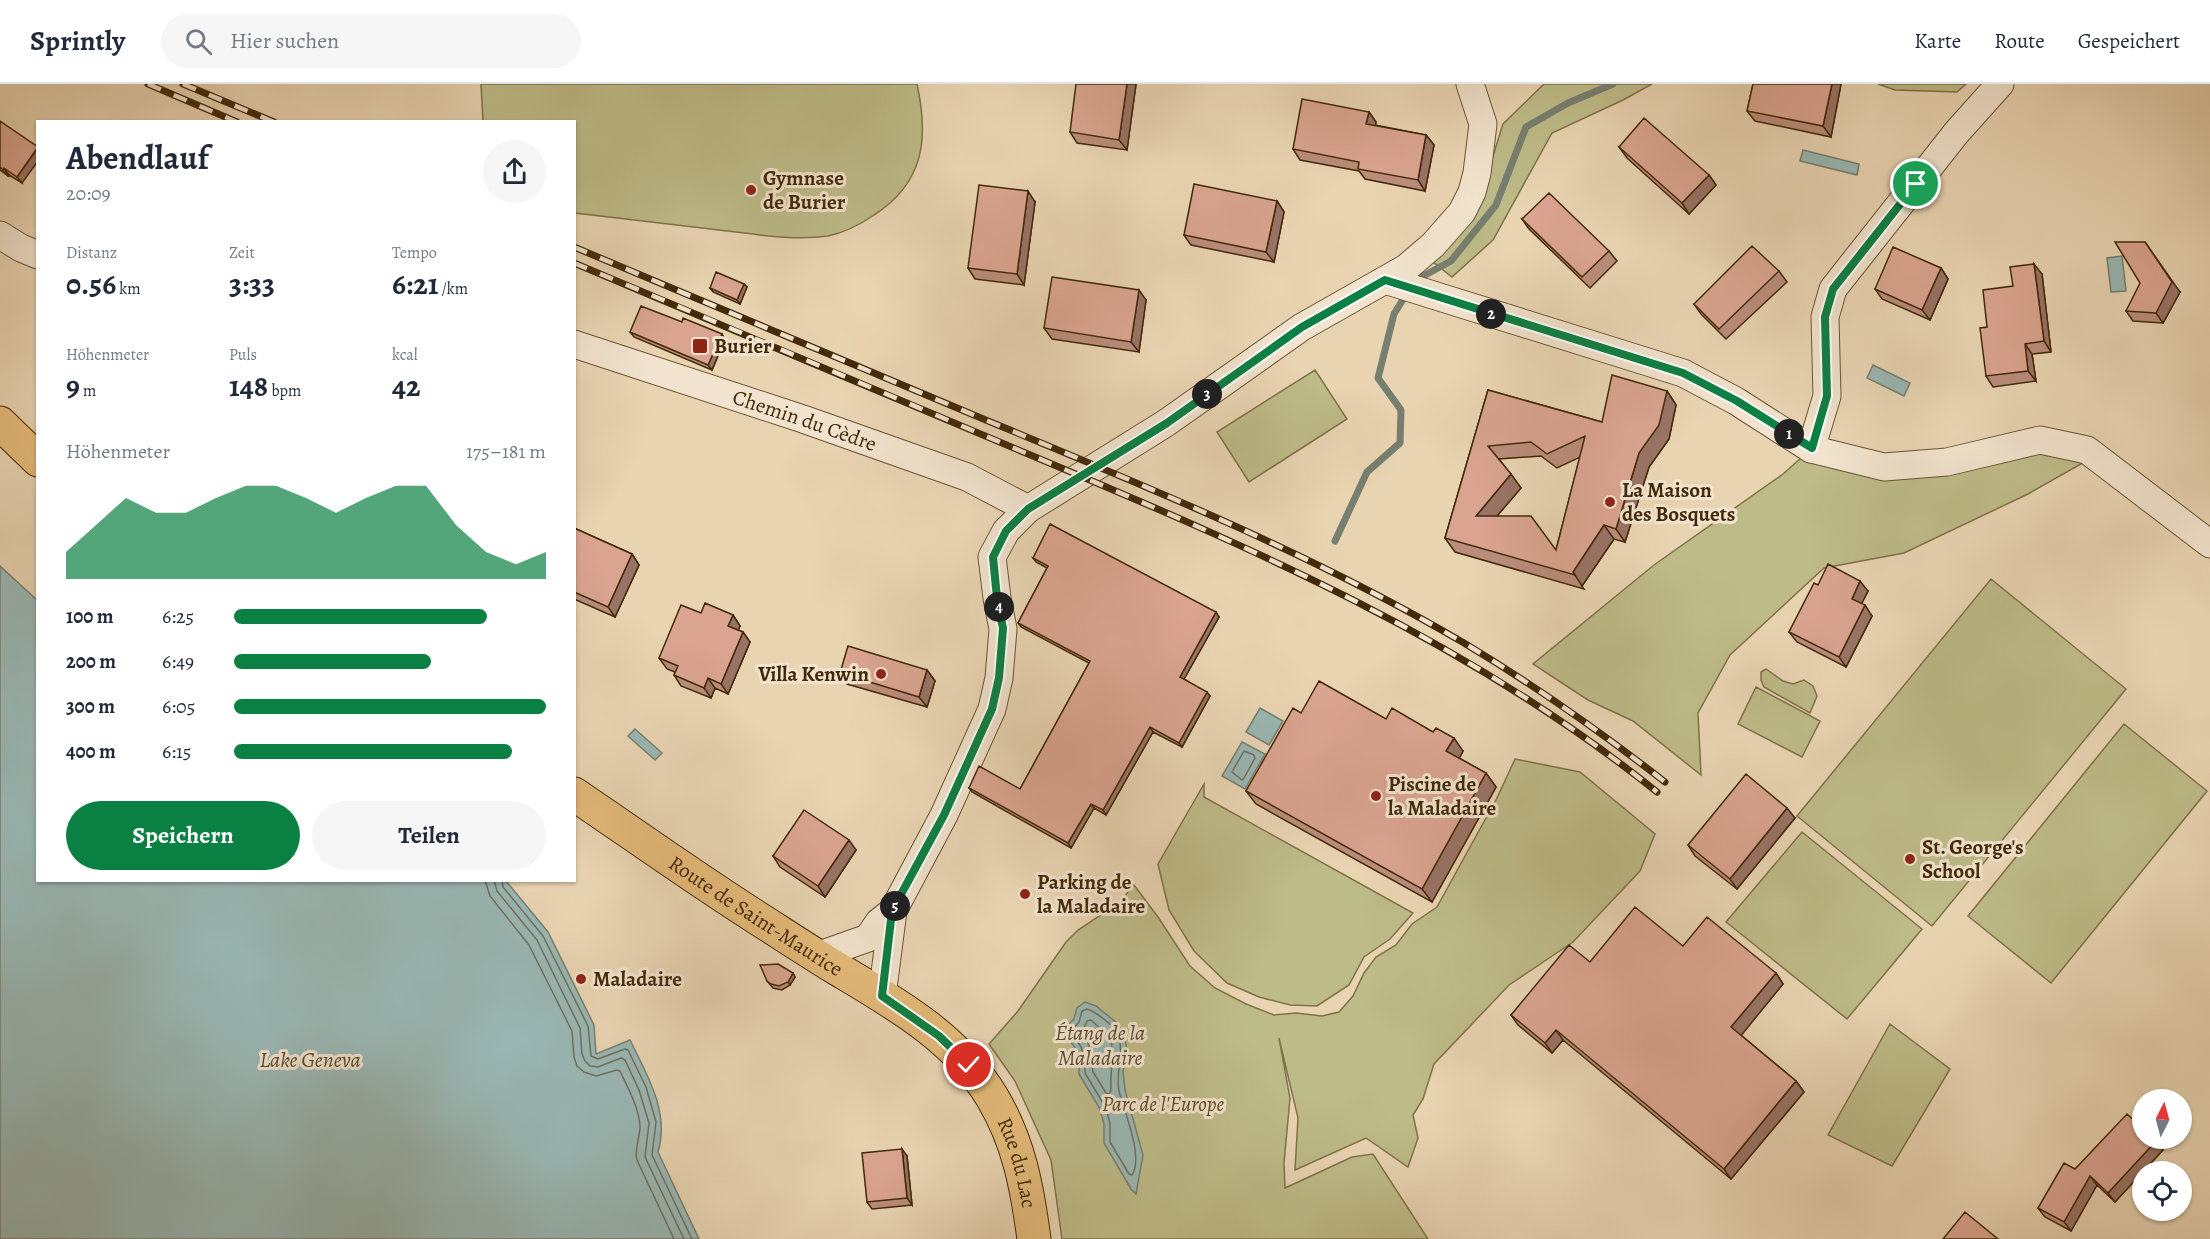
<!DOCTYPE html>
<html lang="de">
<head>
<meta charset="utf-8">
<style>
  body { margin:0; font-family:Alegreya,serif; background:#f6f6f7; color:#1f2937; height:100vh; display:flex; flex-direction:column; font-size:22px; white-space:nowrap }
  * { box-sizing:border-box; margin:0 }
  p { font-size:20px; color:#747a83 }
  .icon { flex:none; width:33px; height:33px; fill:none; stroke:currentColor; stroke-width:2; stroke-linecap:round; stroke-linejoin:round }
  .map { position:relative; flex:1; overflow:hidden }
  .drawer { position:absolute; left:36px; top:36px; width:540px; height:762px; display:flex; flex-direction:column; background:#fff; border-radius:0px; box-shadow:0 2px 4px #0004 }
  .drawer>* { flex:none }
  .needle { width:39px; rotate:6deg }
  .tools { position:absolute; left:2132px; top:1005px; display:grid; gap:12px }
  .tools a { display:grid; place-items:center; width:60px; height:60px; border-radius:50%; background:#fff; box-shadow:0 2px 4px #0004; font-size:30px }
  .pin { position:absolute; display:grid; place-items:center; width:51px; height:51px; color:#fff; margin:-26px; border:3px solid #fff; border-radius:50%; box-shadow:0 2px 6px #0007 }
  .km { position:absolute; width:30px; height:30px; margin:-15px; border-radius:50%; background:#222; color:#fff; font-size:16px; line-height:30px; text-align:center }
  .round { display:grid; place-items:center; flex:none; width:63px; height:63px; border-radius:32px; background:#f6f6f7 }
  .head { display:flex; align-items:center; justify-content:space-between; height:102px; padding:0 30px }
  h1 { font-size:33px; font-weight:700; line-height:45px }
  .figures { display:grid; grid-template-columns:repeat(3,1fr); gap:9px; height:102px; padding:6px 30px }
  .figures div { display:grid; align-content:center }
  .figures b { font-size:30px; font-weight:700 }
  .figures small { font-size:16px; font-weight:400 }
  .figures p { font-size:16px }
  .chart { height:168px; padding:12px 30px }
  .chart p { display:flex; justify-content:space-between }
  .chart svg { width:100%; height:108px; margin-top:6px; fill:#0b8043; opacity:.7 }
  .button { display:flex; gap:12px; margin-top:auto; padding:12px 30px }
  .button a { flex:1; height:69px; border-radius:36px; background:#0b8043; color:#fff; font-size:24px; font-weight:700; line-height:69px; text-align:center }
  .button a+a { background:#f6f6f7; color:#1f2937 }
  ul { padding:0 30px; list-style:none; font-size:20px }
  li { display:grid; grid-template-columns:96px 72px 1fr; align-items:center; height:45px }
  li i { height:15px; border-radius:8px; background:#0b8043 }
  header { display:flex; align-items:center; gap:36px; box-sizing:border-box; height:84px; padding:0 30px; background:#fff; border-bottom:2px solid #e0e1e3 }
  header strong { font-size:28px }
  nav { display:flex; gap:33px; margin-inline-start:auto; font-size:21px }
  .search { width:420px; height:54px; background:#f6f6f7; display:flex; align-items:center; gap:15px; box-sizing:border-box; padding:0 21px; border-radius:33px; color:#747a83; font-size:22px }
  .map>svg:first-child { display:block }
  .green { fill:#bdbb88; stroke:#807248; stroke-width:1.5 }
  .water { fill:#9ab7b4; stroke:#777f70; stroke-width:1.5 }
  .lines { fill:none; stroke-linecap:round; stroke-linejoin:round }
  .shore { stroke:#6e705e; stroke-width:1.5 }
  .stream { stroke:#777f70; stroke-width:7 }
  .minor-casing { stroke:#6c5433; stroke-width:29 }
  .major-casing { stroke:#422a09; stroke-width:35 }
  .minor { stroke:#f1e3cd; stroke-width:27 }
  .major { stroke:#e4ba79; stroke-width:33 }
  .rail-casing { stroke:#422a09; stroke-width:7 }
  .rail { stroke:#f1e3cd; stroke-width:4.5; stroke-dasharray:14; stroke-linecap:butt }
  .wall { fill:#bb8d7c; stroke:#422a09; stroke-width:1.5; fill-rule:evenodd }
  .shaded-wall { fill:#997365; stroke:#422a09; stroke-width:1.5 }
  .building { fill:#daa490; stroke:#422a09; stroke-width:1.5; fill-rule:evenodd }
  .route-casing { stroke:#fff; stroke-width:12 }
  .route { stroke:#0b8043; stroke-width:8 }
  .poi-dot { fill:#8f2418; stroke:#f1e3cd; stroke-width:2 }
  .labels { text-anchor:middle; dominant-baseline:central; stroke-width:6; stroke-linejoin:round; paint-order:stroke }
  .poi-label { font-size:21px; font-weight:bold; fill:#422a09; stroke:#f1e3cd; text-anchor:start }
  .street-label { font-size:21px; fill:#422a09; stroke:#f1e3cd }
  .park-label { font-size:21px; font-style:italic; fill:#5b4722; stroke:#f1e3cd }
  .water-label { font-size:22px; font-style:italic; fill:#584d34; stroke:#f1e3cd }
</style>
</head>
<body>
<header>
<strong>Sprintly</strong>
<div class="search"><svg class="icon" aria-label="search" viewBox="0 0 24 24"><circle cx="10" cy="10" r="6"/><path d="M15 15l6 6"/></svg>Hier suchen</div>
<nav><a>Karte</a><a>Route</a><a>Gespeichert</a></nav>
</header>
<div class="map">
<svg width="2210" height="1155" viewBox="0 0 2210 1155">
  <rect width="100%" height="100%" fill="#e9d4b2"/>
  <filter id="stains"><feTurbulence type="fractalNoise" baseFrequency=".00333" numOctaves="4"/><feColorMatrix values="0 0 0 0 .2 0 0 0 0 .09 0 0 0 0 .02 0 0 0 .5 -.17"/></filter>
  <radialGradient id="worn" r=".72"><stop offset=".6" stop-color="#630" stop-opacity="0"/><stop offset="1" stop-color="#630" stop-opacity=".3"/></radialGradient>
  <!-- green -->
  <path class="green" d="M481,0H917C929,55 924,99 874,131C861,140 843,149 828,152C792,157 755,150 719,146C671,140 623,135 575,129L574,38L483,37Z
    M1544,0H1652L1623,16L1552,49L1493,156L1452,193L1428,174L1484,101L1503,40Z
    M1878,0H1966L1957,8L1895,6Z
    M1315,286L1347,335L1249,398L1217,348Z
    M2009,362L2087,366L2081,380L2028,410L1904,469L1824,484L1730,571L1698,629L1701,691L1633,637L1588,616L1533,580L1654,481L1783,390L1811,365L1884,383Z
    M1991,495L2126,605L1932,842L1797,732Z
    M1766,585L1783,597L1793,600L1804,596L1813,602L1817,612L1810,629L1764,603L1761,596V588Z
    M1756,603L1820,637L1802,673L1738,640Z
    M2124,640L2207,707L2051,899L1968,832Z
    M1515,675L1580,688L1655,750L1640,787L1573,858L1509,901L1434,980L1423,1015L1413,1031L1418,1054L1408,1083L1366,1054L1295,1086L1298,1034L1279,954L1290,1014L1284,1079L1285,1104L1352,1073L1373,1070L1428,1155H1062L1051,1076L1015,997L989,960L1018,927L1066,858L1078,846L1119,819L1134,801L1158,833L1190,882L1215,904L1246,920L1274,931L1296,929L1322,932L1339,928L1353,912L1364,889L1376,873L1396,861L1412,840L1437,823L1497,714Z
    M1204,700V713L1413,829L1390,855L1364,873L1349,901L1317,922L1290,921L1259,913L1227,899L1194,867L1169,826L1158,780Z
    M1802,748L1922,845L1847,935L1726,838Z
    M1890,940L1950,985L1892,1082L1828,1051Z"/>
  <!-- water -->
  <path class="water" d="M1803,66L1859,80L1857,91L1800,77Z
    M2122,172L2126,207L2111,208L2107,174Z
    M1873,281L1910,299L1904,312L1867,294Z
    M0,482L37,516L38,796L506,797L548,848L594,941L596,970L630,956C647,991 670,1028 658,1068L699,1155H0Z
    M1260,624L1283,637L1269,661L1246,648Z
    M635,645L662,669L655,676L628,652Z
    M1242,658L1265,670L1245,705L1222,692Z
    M1085,918L1096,922L1117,939L1124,949L1127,966L1123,988L1125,1006L1143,1071L1136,1110L1131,1105L1104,1059V1040L1100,1025L1079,990V979L1076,965L1068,954L1067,942L1074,935L1077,924Z"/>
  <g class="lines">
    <!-- shore -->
    <path class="shore" d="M1244,667L1254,671L1255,674L1244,694L1242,696L1232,688Z
      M485,796L490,812L529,861L572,947L574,973L577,982L584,988L596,992L617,986L620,987C628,1004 639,1024 640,1042C640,1054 634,1064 637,1076L674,1155
      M494,796L497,807L537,856L580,944L582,970L585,977L590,982L598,983L621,974L625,976L639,1006L649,1039L645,1073L684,1155
      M502,796L503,803L543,852L588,942L591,972L598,975L625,965L628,966L646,1003L656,1038L652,1071L692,1155
      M1087,925C1096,928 1115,942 1118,951C1125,968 1115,989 1119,1007C1124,1027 1144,1073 1132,1091L1129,1090L1110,1058V1040L1106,1024L1085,989V977L1081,963L1074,952V944L1079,938L1082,927Z
      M1091,936L1111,955C1114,972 1110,989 1111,1007L1109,1010L1106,1009L1093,988L1089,961L1082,949L1087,937Z"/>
    <!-- stream -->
    <path class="stream" d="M1414,197L1451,177L1496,121L1526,43L1568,19L1613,0
      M1335,457L1367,388L1400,359L1401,326L1378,294L1394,230L1407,209"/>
    <!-- minor casing -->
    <g class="minor-casing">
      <g id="minor">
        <path d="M0,151L21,164L38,171"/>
        <path d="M1385,196L1683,289L1736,317L1811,365L1884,383L1947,378L2040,356L2087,366L2210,460"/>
        <path id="s1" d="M574,260L803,335L967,393L1028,425"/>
        <path d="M1811,365L1827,312L1825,233L1833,205L1957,48L2000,0"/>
        <path d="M817,872L868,854L879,838L893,827"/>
        <path d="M882,912L893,827L944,731L992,625L999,594L1003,545L997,514L992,473L1006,447L1028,425L1166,339L1302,243L1406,184L1433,161L1462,128L1472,108L1477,89L1483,40L1470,0"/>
      </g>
    </g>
    <!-- major casing -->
    <g class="major-casing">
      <g id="major">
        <path d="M0,339L38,376"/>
        <path id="s2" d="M574,710C636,752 696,795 759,835C784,851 810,868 836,884C893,918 956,953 992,1013C1019,1058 1027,1103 1034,1155"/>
      </g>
    </g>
    <!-- minor -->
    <use href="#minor" class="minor"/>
    <!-- major -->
    <use href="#major" class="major"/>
    <!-- rail casing -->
    <g class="rail-casing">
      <path id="rail" d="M148,0L237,38
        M183,0L274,38
        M574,163C710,220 845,277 981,334C1145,402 1311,469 1464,559C1534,601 1601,648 1665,698
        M574,179C726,242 877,306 1028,370C1250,463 1468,556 1657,708"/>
    </g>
    <!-- rail -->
    <use href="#rail" class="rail"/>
  </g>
  <!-- wall -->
  <path class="wall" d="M1136,0L1127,66L1077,59L1070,48Z
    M1753,0H1841L1831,53L1755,37L1747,27Z
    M1369,28L1376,38L1375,41L1426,51L1434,61L1425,107L1365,95L1359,87L1300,76L1293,65Z
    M0,37L22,99L9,91L8,92L0,86Z
    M1619,63L1709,91L1716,101L1689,130L1627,74Z
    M1277,117L1284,128L1274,178L1191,161L1184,151Z
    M1035,118L1024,201L975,195L968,184Z
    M1522,135L1609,167L1617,177L1590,204L1529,145Z
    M1941,184L1948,195L1930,236L1882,215L1875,205Z
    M1779,187L1787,198L1726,255L1701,230L1694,220Z
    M2042,190L2051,268L2032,270L2036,297L1993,303L1986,292L1987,243L2013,202Z
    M744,200L747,203L740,220L713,208L710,204Z
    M2180,208L2163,239L2133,237L2126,227Z
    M1146,216L1139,268L1052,255L1044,244Z
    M682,238L725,255L712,286L634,253L630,248Z
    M1488,306L1602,338L1667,307L1676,321L1669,355L1649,383L1625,458L1614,455L1582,502L1584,505L1455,468L1445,454ZM1541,372L1557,384L1580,373L1556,466L1497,432L1521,404L1499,375Z
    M574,444L632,470L639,481L615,533L574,515Z
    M1033,474L1219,533L1184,595L1210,612L1182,663L1153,648L1106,731L1094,724L1071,764L972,708L969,704L1020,705L1089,579L1021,543L1018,539L1047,484L1036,478Z
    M1818,501L1868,507L1861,520L1872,532L1846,583L1797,558L1789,548Z
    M701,529L733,531L740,542L738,546L743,548L750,558L728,610L715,604L711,614L681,602L674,591L675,588L667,585L659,574Z
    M927,586L935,597L927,623L847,600L840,589Z
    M1301,629L1463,667L1459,674L1486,689L1496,703L1432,818L1256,720L1246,707Z
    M1795,734L1737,805L1695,772L1688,761Z
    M856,766L825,813L780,783L773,772Z
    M1683,862L1776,889L1783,900L1741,951L1796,997L1804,1008L1731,1095L1563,956L1552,969L1518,941L1511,931L1590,878Z
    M793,889L795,893L790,901L782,906L773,904L767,897Z
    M2156,1057L2163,1066L2115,1118L2097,1101L2071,1147L2045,1133L2038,1124L2075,1085Z
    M907,1072L912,1121L872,1125L867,1118Z"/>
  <!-- shaded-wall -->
  <path class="shaded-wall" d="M1127,0H1136L1127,66L1119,56Z
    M1832,0H1841L1831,53L1823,42Z
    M1369,28L1376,38L1374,50L1366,40Z
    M1426,51L1434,61L1425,107L1418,96Z
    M38,64V77L22,99L17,93Z
    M4,84L9,91L8,92L3,86Z
    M1709,91L1716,101L1689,130L1682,119Z
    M1028,107L1035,118L1024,201L1017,190Z
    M1277,117L1284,128L1274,178L1266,168Z
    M2145,158L2180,208L2163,239L2156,229Z
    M2034,180L2042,190L2051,268L2044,257Z
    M1941,184L1948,195L1930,236L1922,226Z
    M744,200L747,203L740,220L737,216Z
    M1139,206L1146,216L1139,268L1131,258Z
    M722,250L725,255L712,286L708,281Z
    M2025,260L2032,270L2036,297L2028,287Z
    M1667,307L1676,321L1669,355L1649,383L1625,458L1616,445L1639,369Z
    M1511,390L1521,404L1485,446L1476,432Z
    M1604,441L1614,455L1582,502L1573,488Z
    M632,470L639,481L615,533L608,523Z
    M1860,497L1868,507L1859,525L1852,515Z
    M1865,521L1872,532L1846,583L1839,573Z
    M1216,528L1219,533L1183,597L1180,593Z
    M733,531L740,542L736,552L728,542Z
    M743,548L750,558L728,610L721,600Z
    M927,586L935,597L927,623L919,613Z
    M708,594L715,604L711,614L704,604Z
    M1207,608L1210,612L1182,663L1179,659Z
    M1150,643L1153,648L1106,731L1103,726Z
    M1454,654L1463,667L1456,681L1446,667Z
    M1486,689L1496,703L1432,818L1422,805Z
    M1091,720L1094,724L1071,764L1068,759Z
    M1787,724L1795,734L1737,805L1730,795Z
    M849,756L856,766L825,813L818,802Z
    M793,889L795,893L790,901L788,898Z
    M1776,889L1783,900L1739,954L1731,943Z
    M1556,946L1563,956L1552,969L1545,959Z
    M1796,997L1804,1008L1731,1095L1724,1085Z
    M2156,1057L2163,1066L2115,1118L2108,1109Z
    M902,1065L907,1072L912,1121L907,1114Z
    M2090,1092L2097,1101L2071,1147L2064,1138Z"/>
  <!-- building -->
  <path class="building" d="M1076,0H1127L1119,56L1070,48Z
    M1753,0H1832L1823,42L1747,27Z
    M1302,15L1369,28L1366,40L1426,51L1418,96L1358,85L1359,78L1293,65Z
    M1644,34L1709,91L1682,119L1619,63Z
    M0,37L38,63L17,93L4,84L3,86L0,83Z
    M1194,100L1277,117L1266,168L1184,151Z
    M979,101L1028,107L1017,190L968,184Z
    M1549,109L1609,167L1582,193L1522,135Z
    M2115,158H2145L2172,198L2156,229L2126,227L2140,199Z
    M1752,162L1779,187L1719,245L1694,220Z
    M1893,163L1941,184L1922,226L1875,205Z
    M2034,180L2044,257L2025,260L2028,287L1986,292L1980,244L1987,243L1983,206L2013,202L2010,183Z
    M716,188L744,200L737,216L710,204Z
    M1052,193L1139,206L1131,258L1044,244Z
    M641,222L682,238L683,234L722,250L708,281L630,248Z
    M1612,291L1667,307L1659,341L1639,369L1616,445L1604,441L1573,488L1575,491L1445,454L1488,306L1602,338ZM1585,352L1556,466L1531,432H1476L1511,390L1488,362L1531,358L1547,370Z
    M1050,440L1216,528L1180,593L1207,608L1179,659L1150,643L1103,726L1091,720L1068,759L969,704L979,682L1020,705L1090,577L1018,539L1048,482L1033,474Z
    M574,444L632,470L608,523L574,508Z
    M1828,480L1860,497L1852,515L1865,521L1839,573L1789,548L1814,499L1818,501Z
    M705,519L733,531L728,542L743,548L721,600L708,594L704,604L674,591L678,582L659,574L681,521L701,529Z
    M848,562L927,586L919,613L840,589Z
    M1319,597L1386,635L1392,624L1433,648L1436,644L1454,654L1446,667L1486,689L1422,805L1246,707L1293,624L1301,629Z
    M1746,690L1787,724L1730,795L1688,761Z
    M804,726L849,756L818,802L773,772Z
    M1635,823L1683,862L1707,833L1776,889L1731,943L1796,997L1724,1085L1556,946L1545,959L1511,931L1569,861L1590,878Z
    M778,880L793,889L788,898L779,902L771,900L767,897L760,881Z
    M2127,1030L2142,1044V1054H2154L2156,1057L2108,1109L2090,1092L2064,1138L2038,1124L2064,1079L2075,1085Z
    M902,1065L907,1114L867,1118L862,1069Z
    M1965,1128L1998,1155H1943Z"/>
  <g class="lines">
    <!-- route casing -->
    <g class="route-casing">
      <path id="route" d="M969,981L939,952L882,912L892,827L944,731L992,625L999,594L1003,544L997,514L993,473L1006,447L1028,425L1167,339L1302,243L1385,196L1683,289L1737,317L1812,364L1827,312L1825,233L1833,205L1916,100"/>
    </g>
    <!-- route -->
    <use href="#route" class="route"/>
  </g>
  <!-- markers -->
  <g class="poi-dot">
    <circle cx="751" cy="106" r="6"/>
    <rect x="692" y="254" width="16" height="16" rx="3"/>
    <circle cx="1610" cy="418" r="6"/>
    <circle cx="881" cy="590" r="6"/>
    <circle cx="1376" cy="712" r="6"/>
    <circle cx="1910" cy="775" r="6"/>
    <circle cx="1025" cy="810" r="6"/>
    <circle cx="581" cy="895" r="6"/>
  </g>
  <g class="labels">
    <!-- poi labels -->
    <g class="poi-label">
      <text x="763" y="94">Gymnase<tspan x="763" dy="24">de Burier</tspan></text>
      <text x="714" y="262">Burier</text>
      <text x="1622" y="406">La Maison<tspan x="1622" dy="24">des Bosquets</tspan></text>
      <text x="869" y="590" text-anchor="end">Villa Kenwin</text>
      <text x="1388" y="700">Piscine de<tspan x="1388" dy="24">la Maladaire</tspan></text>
      <text x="1922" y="763">St. George's<tspan x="1922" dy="24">School</tspan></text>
      <text x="1037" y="798">Parking de<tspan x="1037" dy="24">la Maladaire</tspan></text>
      <text x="593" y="895">Maladaire</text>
    </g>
    <!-- street labels -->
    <g class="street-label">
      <text stroke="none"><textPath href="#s1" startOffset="243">Chemin du Cèdre</textPath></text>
      <text stroke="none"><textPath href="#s2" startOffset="219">Route de Saint-Maurice</textPath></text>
      <text stroke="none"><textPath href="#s2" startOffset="590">Rue du Lac</textPath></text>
    </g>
    <!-- park labels -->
    <g class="park-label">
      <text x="1163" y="1020">Parc de l'Europe</text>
    </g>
    <!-- water labels -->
    <g class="water-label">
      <text x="1100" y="949">Étang de la<tspan x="1100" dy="25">Maladaire</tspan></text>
      <text x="310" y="976">Lake Geneva</text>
    </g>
  </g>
  <rect width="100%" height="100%" filter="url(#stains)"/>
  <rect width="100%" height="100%" fill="url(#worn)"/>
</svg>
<div class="tools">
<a><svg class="needle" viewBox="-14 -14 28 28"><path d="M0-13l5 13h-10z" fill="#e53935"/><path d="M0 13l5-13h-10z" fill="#747a83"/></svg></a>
<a><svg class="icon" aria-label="locate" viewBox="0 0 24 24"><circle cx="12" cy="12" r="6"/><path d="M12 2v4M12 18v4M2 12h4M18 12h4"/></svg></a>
</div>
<div class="pin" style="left:1916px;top:100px;background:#1e9e55"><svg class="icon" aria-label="arrive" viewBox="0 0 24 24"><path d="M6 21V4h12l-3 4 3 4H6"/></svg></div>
<div class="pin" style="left:969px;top:981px;background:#d93025"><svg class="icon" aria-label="check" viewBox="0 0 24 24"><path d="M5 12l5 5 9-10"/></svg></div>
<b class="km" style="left:1789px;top:350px">1</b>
<b class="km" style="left:1491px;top:230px">2</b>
<b class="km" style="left:1207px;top:310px">3</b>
<b class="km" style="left:999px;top:523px">4</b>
<b class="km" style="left:895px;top:822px">5</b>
<section class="drawer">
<div class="head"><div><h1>Abendlauf</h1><p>20:09</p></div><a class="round"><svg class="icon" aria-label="share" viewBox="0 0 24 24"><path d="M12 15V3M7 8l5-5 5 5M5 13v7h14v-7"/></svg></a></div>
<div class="figures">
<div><p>Distanz</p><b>0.56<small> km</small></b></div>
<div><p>Zeit</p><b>3:33</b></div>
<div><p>Tempo</p><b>6:21<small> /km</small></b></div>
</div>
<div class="figures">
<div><p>Höhenmeter</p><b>9<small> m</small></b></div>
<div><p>Puls</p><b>148<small> bpm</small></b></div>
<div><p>kcal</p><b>42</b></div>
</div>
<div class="chart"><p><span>Höhenmeter</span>175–181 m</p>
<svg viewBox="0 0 160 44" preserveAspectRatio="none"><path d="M0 44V33L10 22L20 11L30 17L40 17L50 11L60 6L70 6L80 11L90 17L100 11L110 6L120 6L130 22L140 33L150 38L160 33V44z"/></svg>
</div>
<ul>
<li><b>100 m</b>6:25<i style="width:81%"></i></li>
<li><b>200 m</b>6:49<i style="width:63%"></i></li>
<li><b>300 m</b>6:05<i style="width:100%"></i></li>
<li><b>400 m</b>6:15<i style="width:89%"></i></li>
</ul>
<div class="button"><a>Speichern</a><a>Teilen</a></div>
</section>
</div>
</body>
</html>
